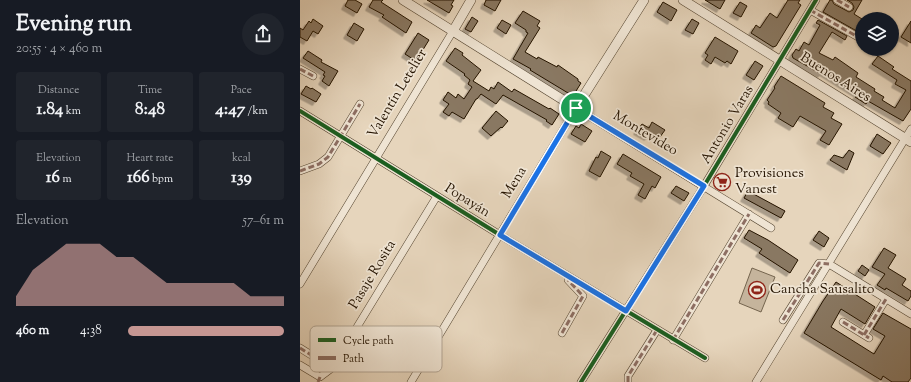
<!DOCTYPE html>
<html lang="en">
<head>
<meta charset="utf-8">
<style>
  body { margin:0; font-family:"Sorts Mill Goudy",serif; background:#20242c; color:#f1f3f6; height:100vh; display:flex; flex-direction:column; font-size:15px; white-space:nowrap }
  * { box-sizing:border-box; margin:0 }
  p { font-size:13px; color:#9ea1a6 }
  .icon { flex:none; width:22px; height:22px; fill:none; stroke:currentColor; stroke-width:2; stroke-linecap:round; stroke-linejoin:round }
  .map { position:relative; flex:1; overflow:hidden }
  .drawer { display:flex; flex-direction:column; background:#171b24; width:300px }
  .drawer>* { flex:none }
  .buttons { position:absolute; left:555px; top:12px; display:grid; gap:8px }
  .buttons a { display:grid; place-items:center; width:44px; height:44px; border-radius:50%; background:#171b24; box-shadow:0 1px 3px #0004; font-size:20px }
  .pin { position:absolute; display:grid; place-items:center; width:34px; height:34px; color:#fff; margin:-17px; border:2px solid #fff; border-radius:50%; box-shadow:0 1px 4px #0007 }
  .round { display:grid; place-items:center; flex:none; width:42px; height:42px; border-radius:21px; background:#20242c }
  .overview { display:flex; align-items:center; justify-content:space-between; height:68px; padding:0 16px }
  h1 { font-size:22px; font-weight:700; line-height:30px }
  .figures { display:grid; grid-template-columns:repeat(3,1fr); gap:6px; height:68px; padding:4px 16px }
  .figures div { display:grid; align-content:center; border-radius:4px; background:#20242c; text-align:center }
  .figures b { font-size:17px; font-weight:700 }
  .figures small { font-size:11px; font-weight:400 }
  .figures p { font-size:11px }
  .chart { height:112px; padding:8px 16px }
  .chart p { display:flex; justify-content:space-between }
  .chart svg { width:100%; height:72px; margin-top:4px; fill:#c59692; opacity:.7 }
  ul { padding:0 16px; list-style:none; font-size:13px }
  li { display:grid; grid-template-columns:64px 48px 1fr; align-items:center; height:30px }
  li i { height:10px; border-radius:5px; background:#c59692 }
  main { display:flex; flex:1; min-height:0 }
  .map>svg:first-child { display:block }
  .green { fill:#c5b49c; stroke:#74644e }
  .building { fill:#897862; stroke:#241300; filter:url(#shadow) }
  .lines { fill:none; stroke-linecap:round; stroke-linejoin:round }
  .minor-casing { stroke:#54442f; stroke-width:8 }
  .tertiary-casing { stroke:#54442f; stroke-width:10 }
  .minor { stroke:#efe4d3; stroke-width:7 }
  .tertiary { stroke:#efe4d3; stroke-width:9 }
  .quiet { stroke:#8d6e63; stroke-width:3; stroke-dasharray:6 3; stroke-linecap:butt }
  .cycleway-casing { stroke:#efe4d3; stroke-width:6 }
  .cycleway { stroke:#1b5e20; stroke-width:4 }
  .route-casing { stroke:#fff; stroke-width:8 }
  .route { stroke:#1a73e8; stroke-width:5 }
  .labels { text-anchor:middle; dominant-baseline:central; stroke-width:3.5; stroke-linejoin:round; paint-order:stroke }
  .street-label { font-size:14px; fill:#241300; stroke:#efe4d3 }
  .poi-label { font-size:14px; fill:#241300; stroke:#efe4d3; text-anchor:start }
  .key { fill:#efe4d3; stroke:#b2a594; stroke-width:1 }
  .key-label { font-size:11px; fill:#241300 }
</style>
</head>
<body>
<main>
<section class="drawer">
<div class="overview"><div><h1>Evening run</h1><p>20:55 · 4 × 460 m</p></div><a class="round"><svg class="icon" aria-label="share" viewBox="0 0 24 24"><path d="M12 15V3M7 8l5-5 5 5M5 13v7h14v-7"/></svg></a></div>
<div class="figures">
<div><p>Distance</p><b>1.84<small> km</small></b></div>
<div><p>Time</p><b>8:48</b></div>
<div><p>Pace</p><b>4:47<small> /km</small></b></div>
</div>
<div class="figures">
<div><p>Elevation</p><b>16<small> m</small></b></div>
<div><p>Heart rate</p><b>166<small> bpm</small></b></div>
<div><p>kcal</p><b>139</b></div>
</div>
<div class="chart"><p><span>Elevation</span>57–61 m</p>
<svg viewBox="0 0 160 44" preserveAspectRatio="none"><path d="M0 44V38L10 22L20 14L30 6L40 6L50 6L60 14L70 14L80 22L90 30L100 30L110 30L120 30L130 30L140 38L150 38L160 38V44z"/></svg>
</div>
<ul>
<li><b>460 m</b>4:38<i style="width:100%"></i></li>
</ul>
</section>
<div class="map">
<svg width="611" height="382" viewBox="0 0 611 382">
  <defs>
    <filter id="shadow"><feDropShadow dx="-3.5" dy="3.5" stdDeviation="0" flood-color="#0004"/></filter>
  </defs>
  <rect width="100%" height="100%" fill="#e6d5bc"/>
  <filter id="stains"><feTurbulence type="fractalNoise" baseFrequency=".005" numOctaves="4"/><feColorMatrix values="0 0 0 0 .2 0 0 0 0 .09 0 0 0 0 .02 0 0 0 .5 -.17"/></filter>
  <radialGradient id="worn" r=".72"><stop offset=".6" stop-color="#630" stop-opacity="0"/><stop offset="1" stop-color="#630" stop-opacity=".3"/></radialGradient>
  <!-- green -->
  <path class="green" d="M452,268L475,277L461,312L439,303Z"/>
  <!-- building -->
  <path class="building" d="M48,0H55L62,4L57,13L45,6Z
    M73,0H83L81,2L112,22L106,33L82,17L84,15L69,7Z
    M127,0H154L151,5L153,6L149,13Z
    M186,0H201L195,11L184,5Z
    M405,0H425L420,9Z
    M488,0H500L498,3L501,5L476,46L473,47L451,33L456,25L460,28L470,13L477,18Z
    M530,0H532L534,4L549,12L553,10L554,7L552,3L547,0H562L554,14L562,19V34L523,12Z
    M363,2L377,10L371,21L357,12Z
    M440,2L447,6L441,17L433,13Z
    M223,11L240,21L237,26L240,28L225,52L237,59L238,57L257,67L258,65L278,79V81L281,83L273,96L230,70L231,69L213,59L228,33L226,32V30L215,23Z
    M172,17L178,21L171,32L165,29Z
    M13,19L23,26L18,34L13,31L7,41L0,37V28L3,30L9,21L11,23Z
    M392,19L399,23L393,34L385,30Z
    M202,20L211,25L206,34L197,28Z
    M518,20L547,36L545,40L532,32L519,53L533,60L535,57L558,73L556,77L575,89L574,91L584,97L582,100L595,108L606,90L595,84L597,80L572,64L578,56L594,67L592,69L611,81V109L603,121L568,101L566,104L555,97L558,94L523,72L521,74L493,58L492,55L496,49L499,51L504,42L509,45L520,25L516,23Z
    M611,21V43L601,37Z
    M54,23L64,29L57,41L47,35Z
    M118,33L129,40L116,61L105,54Z
    M415,37L438,51L431,64L427,61L425,63L415,57L411,64L405,60L408,55L405,53Z
    M155,48L163,53L162,55L181,70L173,81L189,91L191,87L194,89L198,82L212,92L214,89L249,109L250,108L259,114L252,125L246,121L247,120L203,95L196,104L181,94L177,99H176L164,119L152,112L149,116L143,112L149,104L143,100L148,92L156,98L158,94L164,99L172,87L168,84L170,80L164,75L165,74L146,61Z
    M8,51L22,60L21,62L38,71L29,86L22,81L25,76L23,75L25,72L3,58Z
    M455,61L463,66L454,80L446,75Z
    M481,76L525,103L523,107L534,113L531,118L542,124L529,145L520,140L526,131L500,116L493,127L478,118L481,113L468,104L469,102L467,100L475,88L474,87Z
    M6,86L11,89L12,88L21,94L16,102L1,94Z
    M196,111L208,121L202,128L201,127L191,136L182,128Z
    M352,122L365,130L360,137L356,135L355,137L350,134L348,137L337,131L342,124L349,128Z
    M281,124L292,131L285,142L271,134L276,126L279,128Z
    M577,134L591,143L583,154L570,146Z
    M549,150L554,153L547,170L530,160L534,155L543,158Z
    M301,151L311,157L300,177L289,171L296,157L298,158Z
    M323,154L361,177L355,188L352,186L345,199L338,195L344,184L330,176L332,173L317,164Z
    M376,186L389,193L384,201L371,193Z
    M448,191L485,211L481,218L444,198Z
    M449,230L468,240L498,260L490,273L459,253L462,249L444,238Z
    M519,231L529,238L524,247L513,240Z
    M584,248L596,255L588,268L606,279L602,285L611,291V296L608,301L586,288L585,290L577,285L585,274L572,267Z
    M562,265L569,270L565,276L558,271Z
    M536,282L575,307L565,324L541,309L531,327L574,354L585,336L573,329L583,313L611,329V378L608,382H592L583,376L581,380L504,333L523,301Z"/>
  <g class="lines">
    <!-- minor casing -->
    <g class="minor-casing">
      <path id="minor" d="M537,0L549,7
        M510,10L558,37
        M0,69L13,76
        M0,111L200,235L405,358
        M0,171L19,164L28,157L60,104
        M0,284L153,31
        M483,320L519,263L529,264L611,314
        M543,322L569,338
        M262,333L283,296L268,280V276
        M564,335L586,299
        M373,340L449,214
        M0,348L32,368
        M0,365L20,377L32,368L137,196
        M111,382L276,108L471,228
        M281,382L404,186L516,0
        M328,382V376L357,330
        M456,382L611,129"/>
    </g>
    <!-- tertiary casing -->
    <g class="tertiary-casing">
      <path id="tertiary" d="M103,0L276,108L344,0
        M383,0L611,142
        M153,31L171,0"/>
    </g>
    <!-- minor -->
    <use href="#minor" class="minor"/>
    <!-- tertiary -->
    <use href="#tertiary" class="tertiary"/>
    <!-- quiet -->
    <path class="quiet" d="M537,0L549,7
      M510,10L558,37
      M0,69L13,76
      M0,171L19,164L28,157L60,104
      M483,320L519,263L529,264
      M543,322L569,338
      M262,333L283,296L268,280
      M564,335L586,299
      M373,340L449,214
      M0,348L32,368
      M18,382L20,377
      M328,382V376L357,330"/>
    <!-- cycleway casing -->
    <g class="cycleway-casing">
      <path id="cycleway" d="M0,111L200,235L405,358
        M281,382L404,186L516,0"/>
    </g>
    <!-- cycleway -->
    <use href="#cycleway" class="cycleway"/>
  </g>
  <g class="lines">
    <!-- route casing -->
    <g class="route-casing">
      <path id="route" d="M276,108L404,186L326,311L200,235Z"/>
    </g>
    <!-- route -->
    <use href="#route" class="route"/>
  </g>
  <!-- icons -->
  <defs>
    <g id="supermarket-ring" transform="scale(0.9)"><circle r="9.5" fill="#efe4d3" stroke="#8f2418" stroke-width="1.5"/><path d="M-6-5.5h2.5l.6 2H6L4.5 2H-2.5L-4.4-4H-6ZM-1.5 3.2a1.3 1.3 0 1 0 .1 0ZM3 3.2a1.3 1.3 0 1 0 .1 0Z" fill="#8f2418"/></g>
    <g id="stadium-ring" transform="scale(0.9)"><circle r="9.5" fill="#efe4d3" stroke="#8f2418" stroke-width="1.5"/><path d="M0-5a6.5 5 0 1 0 0 10a6.5 5 0 1 0 0-10ZM-3.5-1.8h7v3.6h-7Z" fill="#8f2418"/></g>
  </defs>
  <g fill-rule="evenodd">
    <use href="#supermarket-ring" x="422" y="182"/>
    <use href="#stadium-ring" x="457" y="290"/>
  </g>
  <g class="labels">
    <!-- street labels -->
    <g class="street-label">
      <text transform="translate(535 78) rotate(32)">Buenos Aires</text>
      <text transform="translate(98 94) rotate(-59)">Valentín Letelier</text>
      <text transform="translate(428 125) rotate(-59)">Antonio Varas</text>
      <text transform="translate(345 134) rotate(31)">Montevideo</text>
      <text transform="translate(215 183) rotate(-59)">Mena</text>
      <text transform="translate(167 201) rotate(32)">Popayán</text>
      <text transform="translate(73 275) rotate(-59)">Pasaje Rosita</text>
    </g>
    <!-- poi labels -->
    <g class="poi-label">
      <text x="435" y="174">Provisiones<tspan x="435" dy="16">Vanest</tspan></text>
      <text x="470" y="290">Cancha Sausalito</text>
    </g>
  </g>
  <!-- legend -->
  <rect x="10" y="326" width="132" height="46" rx="6" class="key"/>
  <rect x="18" y="338" width="18" height="4" fill="#1b5e20"/>
  <rect x="18" y="356" width="18" height="4" fill="#8d6e63"/>
  <g class="key-label">
    <text x="43" y="344">Cycle path</text>
    <text x="43" y="362">Path</text>
  </g>
  <rect width="100%" height="100%" filter="url(#stains)"/>
  <rect width="100%" height="100%" fill="url(#worn)"/>
</svg>
<div class="buttons">
<a><svg class="icon" aria-label="layers" viewBox="0 0 24 24"><path d="M12 4l9 5-9 5-9-5zM3 14l9 5 9-5"/></svg></a>
</div>
<div class="pin" style="left:276px;top:108px;background:#1e9e55"><svg class="icon" aria-label="arrive" viewBox="0 0 24 24"><path d="M6 21V4h12l-3 4 3 4H6"/></svg></div>
</div>
</main>
</body>
</html>
